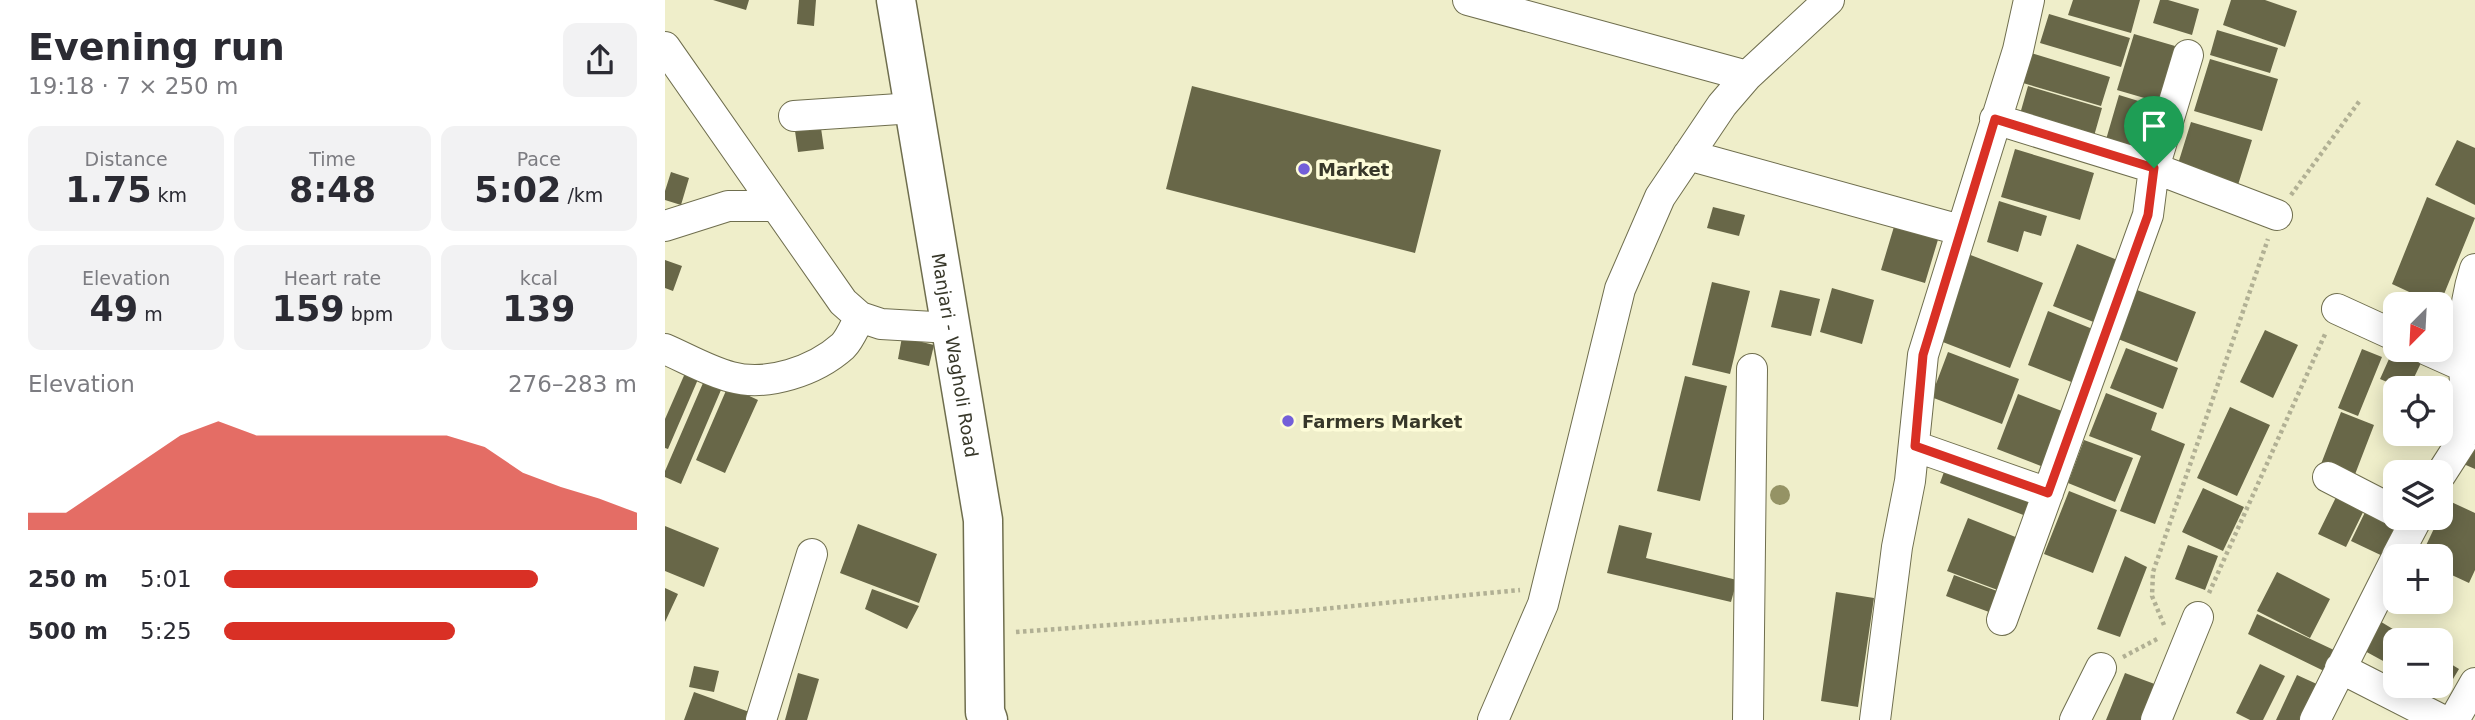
<!DOCTYPE html>
<html lang="en">
<head>
<meta charset="utf-8">
<style>
  body { margin:0; font-family:"DejaVu Sans",sans-serif; background:#f2f2f3; color:#2b2b33; height:100vh; display:flex; flex-direction:column; font-size:26px; white-space:nowrap }
  * { box-sizing:border-box; margin:0 }
  p { font-size:23px; color:#7c7c81 }
  .icon { flex:none; width:38px; height:38px; fill:none; stroke:currentColor; stroke-width:2; stroke-linecap:round; stroke-linejoin:round }
  .map { position:relative; flex:1; overflow:hidden }
  .panel { display:flex; flex-direction:column; background:#fff; width:665px }
  .panel>* { flex:none }
  .needle { width:46px; rotate:204deg }
  .controls { position:absolute; left:1718px; top:292px; display:grid; gap:14px }
  .controls a { display:grid; place-items:center; width:70px; height:70px; border-radius:14px; background:#fff; box-shadow:0 4px 18px #0003; font-size:35px }
  .pin { position:absolute; display:grid; place-items:center; width:60px; height:60px; color:#fff; margin:-72px -30px; border-radius:50% 50% 50% 0; rotate:-45deg; box-shadow:0 0 7px #0007 }
  .pin .icon { rotate:45deg }
  .round { display:grid; place-items:center; flex:none; width:74px; height:74px; border-radius:14px; background:#f2f2f3 }
  .summary { display:flex; align-items:center; justify-content:space-between; height:119px; padding:0 28px }
  h1 { font-size:38px; font-weight:700; line-height:52px }
  .stats { display:grid; grid-template-columns:repeat(3,1fr); gap:10px; height:119px; padding:7px 28px }
  .stats div { display:grid; align-content:center; border-radius:14px; background:#f2f2f3; text-align:center }
  .stats b { font-size:35px; font-weight:700 }
  .stats small { font-size:19px; font-weight:400 }
  .stats p { font-size:19px }
  .chart { height:196px; padding:14px 28px }
  .chart p { display:flex; justify-content:space-between }
  .chart svg { width:100%; height:126px; margin-top:7px; fill:#d93025; opacity:.7 }
  ul { padding:0 28px; list-style:none; font-size:23px }
  li { display:grid; grid-template-columns:112px 84px 1fr; align-items:center; height:52px }
  li i { height:18px; border-radius:9px; background:#d93025 }
  main { display:flex; flex:1; min-height:0 }
  .map>svg:first-child { display:block }
  .building { fill:#686748 }
  .lines { fill:none; stroke-linecap:round; stroke-linejoin:round }
  .minor-casing { stroke:#6f6e4e; stroke-width:32 }
  .major-casing { stroke:#6f6e4e; stroke-width:41 }
  .path { stroke:#b1b094; stroke-width:4.5; stroke-dasharray:3.5 3.5; stroke-linecap:butt }
  .minor { stroke:#fff; stroke-width:30 }
  .major { stroke:#fff; stroke-width:38 }
  .tree { fill:#959365 }
  .route-casing { stroke:#fff; stroke-width:14 }
  .route { stroke:#d93025; stroke-width:9 }
  .poi-dot { fill:#735fd9; stroke:#fdfcd8; stroke-width:2.5 }
  .labels { text-anchor:middle; dominant-baseline:central; stroke-width:7; stroke-linejoin:round; paint-order:stroke }
  .poi-label { font-size:18px; font-weight:bold; fill:#373729; stroke:#fdfcd8; text-anchor:start }
  .street-label { font-size:18px; fill:#373729; stroke:#fdfcd8 }
</style>
</head>
<body>
<main>
<section class="panel">
<div class="summary"><div><h1>Evening run</h1><p>19:18 · 7 × 250 m</p></div><a class="round"><svg class="icon" aria-label="share" viewBox="0 0 24 24"><path d="M12 15V3M7 8l5-5 5 5M5 13v7h14v-7"/></svg></a></div>
<div class="stats">
<div><p>Distance</p><b>1.75<small> km</small></b></div>
<div><p>Time</p><b>8:48</b></div>
<div><p>Pace</p><b>5:02<small> /km</small></b></div>
</div>
<div class="stats">
<div><p>Elevation</p><b>49<small> m</small></b></div>
<div><p>Heart rate</p><b>159<small> bpm</small></b></div>
<div><p>kcal</p><b>139</b></div>
</div>
<div class="chart"><p><span>Elevation</span>276–283 m</p>
<svg viewBox="0 0 160 44" preserveAspectRatio="none"><path d="M0 44V38L10 38L20 29L30 20L40 11L50 6L60 11L70 11L80 11L90 11L100 11L110 11L120 15L130 24L140 29L150 33L160 38V44z"/></svg>
</div>
<ul>
<li><b>250 m</b>5:01<i style="width:76%"></i></li>
<li><b>500 m</b>5:25<i style="width:56%"></i></li>
</ul>
</section>
<div class="map">
<svg width="1810" height="720" viewBox="0 0 1810 720">
  <rect width="100%" height="100%" fill="#efeeca"/>
  <!-- building -->
  <path class="building" d="M48,0H84L81,10Z
    M134,0H151L149,26L132,24Z
    M1408,0H1475L1466,33L1403,15Z
    M1495,0H1503L1534,9L1527,35L1488,23Z
    M1566,0H1600L1632,11L1620,47L1558,25Z
    M1384,14L1465,38L1456,67L1375,43Z
    M1552,30L1613,48L1605,73L1545,55Z
    M1469,34L1510,46L1493,102L1452,90Z
    M1366,53L1445,77L1436,106L1358,83Z
    M1545,59L1613,79L1597,131L1529,111Z
    M527,86L776,150L750,253L501,189Z
    M1363,86L1437,108L1427,143L1353,121Z
    M1454,95L1493,107L1479,155L1440,143Z
    M155,121L159,149L133,152L129,124Z
    M1526,122L1587,140L1573,185L1512,167Z
    M1792,140L1810,148V205L1770,185Z
    M1350,149L1429,173L1415,220L1336,197Z
    M6,172L24,178L16,205L0,200V191Z
    M1762,197L1810,218L1775,304H1770L1727,284Z
    M1334,201L1382,216L1376,236L1359,231L1353,252L1322,242Z
    M1048,207L1080,215L1074,236L1042,228Z
    M1231,220L1275,233L1260,283L1216,270Z
    M1412,244L1455,261L1431,323L1388,306Z
    M1303,254L1378,283L1345,368L1270,339Z
    M0,260L17,266L8,291L0,288Z
    M1047,282L1085,291L1065,374L1027,365Z
    M1167,288L1209,300L1197,344L1155,332Z
    M1115,290L1155,299L1146,336L1106,327Z
    M1472,290L1531,312L1512,362L1453,339Z
    M1383,311L1435,332L1414,385L1363,365Z
    M1600,330L1633,345L1608,398L1575,382Z
    M237,337L269,345L264,366L233,359Z
    M1461,348L1513,368L1498,409L1445,388Z
    M1697,349L1717,357L1693,416L1673,408Z
    M1728,350L1756,363L1744,388H1736L1715,379Z
    M1283,352L1354,379L1337,424L1266,397Z
    M21,371L34,377L3,449L0,448V419Z
    M1020,376L1062,386L1035,501L992,491Z
    M38,383L56,390L16,484L0,477V471Z
    M63,386L93,400L60,473L31,460Z
    M1441,393L1492,413L1486,430L1520,444L1490,524L1455,511L1476,456L1424,436Z
    M1353,394L1402,413L1381,468L1332,449Z
    M1565,407L1605,425L1572,496L1532,478Z
    M1676,412L1709,425L1689,477L1656,464Z
    M1810,428V469L1794,462Z
    M1419,440L1468,458L1450,502L1403,483Z
    M1284,458L1370,491L1361,516L1275,483Z
    M1538,488L1579,507L1558,551L1517,532Z
    M1675,489L1703,502L1681,547L1653,534Z
    M1404,491L1452,510L1428,573L1379,554Z
    M1782,500L1810,513V570L1804,583L1776,570V556H1756L1774,518H1776Z
    M1704,504L1733,518L1724,559L1686,541Z
    M1303,518L1358,540L1338,592L1282,571Z
    M193,524L272,554L254,603L175,573Z
    M954,525L987,533L981,558L1072,580L1066,602L942,573Z
    M0,526L54,548L39,587L0,571Z
    M1523,545L1553,556L1540,590L1510,579Z
    M1460,556L1482,567L1455,637L1432,629Z
    M1612,572L1665,599L1645,638L1592,611Z
    M1289,575L1332,591L1324,612L1281,596Z
    M0,588L13,594L0,622Z
    M207,589L254,606L242,629L200,609Z
    M1171,592L1209,598L1193,707L1156,701Z
    M1592,614L1671,651L1661,672L1583,634Z
    M1713,620L1746,640H1731V668L1698,650Z
    M1776,658L1794,669L1779,694L1764,686H1776Z
    M1595,664L1620,676L1598,720H1585L1571,713Z
    M29,666L54,671L49,692L24,687Z
    M133,673L154,679L142,720H120Z
    M1460,673L1495,686L1482,720H1441Z
    M1632,675L1654,685L1637,720H1611Z
    M29,692L90,714L88,720H19Z"/>
  <g class="lines">
    <!-- minor casing -->
    <g class="minor-casing">
      <path id="minor" d="M803,0L1082,76
        M0,47L178,302L195,317L216,324L286,328
        M1523,55L1489,168L1612,215
        M129,116L249,108
        M1330,119L1489,168L1483,215L1337,620
        M1023,155L1295,230
        M0,226L63,206H111
        M1672,309L1731,336
        M0,349C21,358 43,371 66,377C102,387 150,371 178,346C185,339 190,326 195,317
        M1762,350L1800,367
        M1803,431C1800,375 1792,324 1810,269
        M1249,446L1383,493
        M1776,474L1810,421
        M1663,477L1731,512
        M1732,556L1752,518
        M1675,668L1777,720
        M96,720L147,554
        M828,720L878,604L955,289L995,197L1057,105L1082,76L1164,0
        M1083,720L1087,369
        M1210,720L1232,547L1245,481L1258,355L1353,50L1364,0
        M1410,720L1436,668
        M1491,720L1533,617
        M1650,720L1731,559
        M1789,720L1810,683"/>
    </g>
    <!-- major casing -->
    <g class="major-casing">
      <g id="major">
        <path id="s1" d="M231,0L318,520L320,712L323,720"/>
      </g>
    </g>
    <!-- path -->
    <path class="path" d="M1626,195L1696,99
      M1544,593L1661,332
      M1499,625L1487,596L1488,572L1603,239
      M351,632L636,611L855,590
      M1458,657L1494,638"/>
    <!-- minor -->
    <use href="#minor" class="minor"/>
    <!-- major -->
    <use href="#major" class="major"/>
  </g>
  <!-- trees -->
  <circle class="tree" cx="1115" cy="495" r="10"/>
  <g class="lines">
    <!-- route casing -->
    <g class="route-casing">
      <path id="route" d="M1330,119L1489,168L1483,215L1383,493L1250,446L1258,355Z"/>
    </g>
    <!-- route -->
    <use href="#route" class="route"/>
  </g>
  <!-- markers -->
  <g class="poi-dot">
    <circle cx="639" cy="169" r="7"/>
    <circle cx="623" cy="421" r="7"/>
  </g>
  <g class="labels">
    <!-- poi labels -->
    <g class="poi-label">
      <text x="653" y="169">Market</text>
      <text x="637" y="421">Farmers Market</text>
    </g>
    <!-- street labels -->
    <g class="street-label">
      <text stroke="none"><textPath href="#s1" startOffset="360">Manjari - Wagholi Road</textPath></text>
    </g>
  </g>
</svg>
<div class="controls">
<a><svg class="needle" viewBox="-14 -14 28 28"><path d="M0-13l5 13h-10z" fill="#e53935"/><path d="M0 13l5-13h-10z" fill="#7c7c81"/></svg></a>
<a><svg class="icon" aria-label="locate" viewBox="0 0 24 24"><circle cx="12" cy="12" r="6"/><path d="M12 2v4M12 18v4M2 12h4M18 12h4"/></svg></a>
<a><svg class="icon" aria-label="layers" viewBox="0 0 24 24"><path d="M12 4l9 5-9 5-9-5zM3 14l9 5 9-5"/></svg></a>
<a>+</a>
<a>−</a>
</div>
<div class="pin" style="left:1489px;top:168px;background:#1e9e55"><svg class="icon" aria-label="arrive" viewBox="0 0 24 24"><path d="M6 21V4h12l-3 4 3 4H6"/></svg></div>
</div>
</main>
</body>
</html>
